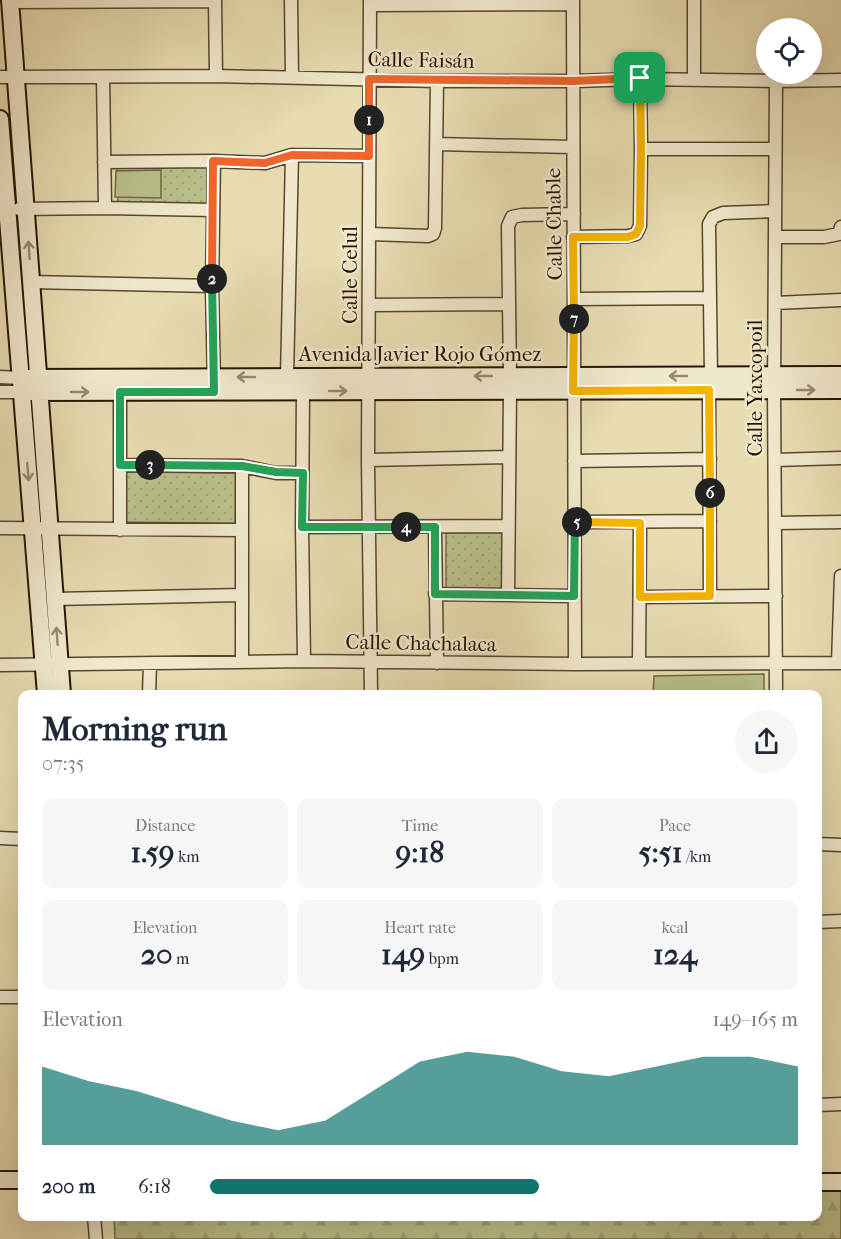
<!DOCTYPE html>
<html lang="en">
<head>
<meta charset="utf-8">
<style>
  body { margin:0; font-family:"IM FELL French Canon",serif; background:#f6f6f7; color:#1f2937; height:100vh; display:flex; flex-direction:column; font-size:22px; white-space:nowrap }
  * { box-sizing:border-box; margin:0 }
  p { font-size:20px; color:#747a83 }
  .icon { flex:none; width:33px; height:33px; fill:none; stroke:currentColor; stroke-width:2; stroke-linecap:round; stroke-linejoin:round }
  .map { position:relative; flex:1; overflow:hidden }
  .side { position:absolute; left:18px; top:690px; width:804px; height:531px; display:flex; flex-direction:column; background:#fff; border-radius:12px; box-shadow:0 6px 24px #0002 }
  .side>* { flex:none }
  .tools { position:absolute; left:756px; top:18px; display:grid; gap:12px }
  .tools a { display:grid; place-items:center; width:66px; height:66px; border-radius:50%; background:#fff; box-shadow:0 6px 24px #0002; font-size:30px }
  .pin { position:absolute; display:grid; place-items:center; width:51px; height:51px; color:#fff; margin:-26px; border-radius:12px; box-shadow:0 3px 9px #0006 }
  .km { position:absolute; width:30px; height:30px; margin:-15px; border-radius:50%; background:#222; color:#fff; font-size:16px; line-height:30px; text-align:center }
  .round { display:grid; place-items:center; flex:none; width:63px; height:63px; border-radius:32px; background:#f6f6f7 }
  .overview { display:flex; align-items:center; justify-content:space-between; height:102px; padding:0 24px }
  h1 { font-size:33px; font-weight:800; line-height:45px }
  .stats { display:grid; grid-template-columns:repeat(3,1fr); gap:9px; height:102px; padding:6px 24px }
  .stats div { display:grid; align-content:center; border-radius:12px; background:#f6f6f7; text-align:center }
  .stats b { font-size:30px; font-weight:800 }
  .stats small { font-size:16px; font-weight:400 }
  .stats p { font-size:16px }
  .chart { height:168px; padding:12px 24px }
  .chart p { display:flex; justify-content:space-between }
  .chart svg { width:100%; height:108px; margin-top:6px; fill:#0f766e; opacity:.7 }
  ul { padding:0 24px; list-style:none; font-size:20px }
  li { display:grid; grid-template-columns:96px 72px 1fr; align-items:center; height:45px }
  li i { height:15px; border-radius:8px; background:#0f766e }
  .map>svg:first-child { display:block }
  .green { fill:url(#green-dots); stroke:#706a46; stroke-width:1.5 }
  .forest { fill:url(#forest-firs); stroke:#706a46; stroke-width:1.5 }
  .pitch { fill:#b9bf89; stroke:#706a46; stroke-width:1.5 }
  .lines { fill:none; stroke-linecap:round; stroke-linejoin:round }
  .street-casing { stroke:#58462e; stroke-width:15 }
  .secondary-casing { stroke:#281402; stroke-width:20 }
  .street { stroke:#f0e8cc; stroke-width:12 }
  .secondary { stroke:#f0e8cc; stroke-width:16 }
  .oneway { stroke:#968971 }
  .split-1-casing { stroke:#fff; stroke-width:12 }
  .split-2-casing { stroke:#fff; stroke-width:12 }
  .split-3-casing { stroke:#fff; stroke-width:12 }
  .split-4-casing { stroke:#fff; stroke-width:12 }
  .split-5-casing { stroke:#fff; stroke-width:12 }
  .split-6-casing { stroke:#fff; stroke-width:12 }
  .split-7-casing { stroke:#fff; stroke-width:12 }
  .split-8-casing { stroke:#fff; stroke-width:12 }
  .split-1 { stroke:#f0652b; stroke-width:8 }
  .split-2 { stroke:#f0652b; stroke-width:8 }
  .split-3 { stroke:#22a559; stroke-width:8 }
  .split-4 { stroke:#22a559; stroke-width:8 }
  .split-5 { stroke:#22a559; stroke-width:8 }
  .split-6 { stroke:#f5b400; stroke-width:8 }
  .split-7 { stroke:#f5b400; stroke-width:8 }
  .split-8 { stroke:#f5b400; stroke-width:8 }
  .labels { text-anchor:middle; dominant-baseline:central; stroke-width:5; stroke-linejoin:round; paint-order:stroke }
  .street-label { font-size:21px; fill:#281402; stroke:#f0e8cc }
</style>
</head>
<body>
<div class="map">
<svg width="841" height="1239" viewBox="0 0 841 1239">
  <defs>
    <pattern id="green-dots" width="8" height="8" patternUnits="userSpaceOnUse" patternTransform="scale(1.5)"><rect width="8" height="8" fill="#b9bf89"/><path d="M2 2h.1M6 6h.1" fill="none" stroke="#9fa375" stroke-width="1.8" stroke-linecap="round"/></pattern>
    <pattern id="forest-firs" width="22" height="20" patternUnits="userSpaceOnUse" patternTransform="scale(1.5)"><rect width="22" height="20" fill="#b9bf89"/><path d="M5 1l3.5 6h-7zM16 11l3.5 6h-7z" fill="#9fa375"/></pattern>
  </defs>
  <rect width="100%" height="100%" fill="#e8dcb1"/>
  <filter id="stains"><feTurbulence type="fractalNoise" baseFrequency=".00333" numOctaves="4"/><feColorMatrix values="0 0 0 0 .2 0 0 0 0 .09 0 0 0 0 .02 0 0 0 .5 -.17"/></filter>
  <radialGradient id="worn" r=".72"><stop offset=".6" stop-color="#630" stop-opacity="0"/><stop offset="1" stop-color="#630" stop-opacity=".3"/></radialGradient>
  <!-- green -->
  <path class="green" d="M212,166L211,206H118L117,168Z
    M123,472L237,473L235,527L123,524Z
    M505,532L502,590L446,589V533Z"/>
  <!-- forest -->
  <path class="forest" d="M818,1190H841V1239H115L114,1217L818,1216Z"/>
  <!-- pitch -->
  <path class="pitch" d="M161,170V198L115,197L116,171Z
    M764,674V694H653L654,676Z"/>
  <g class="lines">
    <!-- street casing -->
    <g class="street-casing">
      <path id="street" d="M215,0L216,76
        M291,0L292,78
        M370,0L368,460L371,694
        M573,0L575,664
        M10,2L215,1
        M370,5L573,4
        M0,77L216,76L437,81H573L640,79L776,81L841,80
        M103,77L105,208
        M694,79V0
        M436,144L572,147
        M641,149H774
        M214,161L212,286L214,385
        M104,162L214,161L265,163L292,155L368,156
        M19,209L105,208L213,210
        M370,234L428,236L433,234L435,228L437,81
        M573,237L628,236L636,234L640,226L641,149L640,79
        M775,237H824L839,234L841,227
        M31,282L212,286
        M574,299L710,298
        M775,303L841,300
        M370,305L508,304
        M510,376L508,226L512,217L522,215L574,214
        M711,376L709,224L713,217L723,213L774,211
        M0,377L20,378
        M287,377L292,155
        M709,390L710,596
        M0,392H21
        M303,392L302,527L304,661
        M368,460L508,457
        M775,460L841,458
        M574,461L710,459
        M120,465L242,466L276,473H302
        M242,466V662
        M575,522L710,521
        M775,523L841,522
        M302,527L508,526
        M435,527L437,663
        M0,528L242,530
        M120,530V392
        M435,594L574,596
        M508,595L510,391
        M640,597L776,596
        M55,599L241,595
        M838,663L841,576
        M639,664L640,523
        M0,665L304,661L575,664L841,663
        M149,694L150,664
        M776,694L774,390L776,81
        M0,838L22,839
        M818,844L841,845
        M818,922L841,921
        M0,997H22
        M818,1105L841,1104
        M94,1216L96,1239"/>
    </g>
    <!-- secondary casing -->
    <g class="secondary-casing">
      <path id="secondary" d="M10,0L62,694
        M0,119L46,694
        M20,378L841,375
        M21,392L841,390
        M0,1180H22
        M818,1182H841"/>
    </g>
    <!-- street -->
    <use href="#street" class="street"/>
    <!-- secondary -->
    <use href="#secondary" class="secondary"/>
  </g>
  <!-- one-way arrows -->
  <defs><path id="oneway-shaft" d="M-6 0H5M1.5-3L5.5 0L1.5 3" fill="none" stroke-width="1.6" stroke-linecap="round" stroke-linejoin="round" transform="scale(1.5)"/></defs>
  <g class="oneway">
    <use href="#oneway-shaft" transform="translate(29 250) rotate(-94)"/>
    <use href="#oneway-shaft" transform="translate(483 376) rotate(180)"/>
    <use href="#oneway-shaft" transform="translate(678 376) rotate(180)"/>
    <use href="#oneway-shaft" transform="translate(246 377) rotate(180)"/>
    <use href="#oneway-shaft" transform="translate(806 390)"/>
    <use href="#oneway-shaft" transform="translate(338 391)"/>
    <use href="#oneway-shaft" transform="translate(80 392)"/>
    <use href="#oneway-shaft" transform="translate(28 472) rotate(85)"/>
    <use href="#oneway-shaft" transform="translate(57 636) rotate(-94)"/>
  </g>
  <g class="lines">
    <!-- split-1 casing -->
    <g class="split-1-casing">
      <path id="split-1" d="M369,120V79L573,81L640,78"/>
    </g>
    <!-- split-2 casing -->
    <g class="split-2-casing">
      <path id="split-2" d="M212,279L213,161L265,163L292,155L369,156V120"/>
    </g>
    <!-- split-3 casing -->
    <g class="split-3-casing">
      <path id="split-3" d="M150,465H120V392H214L212,279"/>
    </g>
    <!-- split-4 casing -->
    <g class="split-4-casing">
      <path id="split-4" d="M150,465L242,466L276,472L303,473L302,527H406"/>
    </g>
    <!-- split-5 casing -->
    <g class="split-5-casing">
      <path id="split-5" d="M406,527H435V594L574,596L575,522H577"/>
    </g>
    <!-- split-6 casing -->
    <g class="split-6-casing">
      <path id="split-6" d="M577,522L640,523V597L710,596V493"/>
    </g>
    <!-- split-7 casing -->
    <g class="split-7-casing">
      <path id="split-7" d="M574,319L573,391L709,390L710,493"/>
    </g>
    <!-- split-8 casing -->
    <g class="split-8-casing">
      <path id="split-8" d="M574,319L573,237H628L636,234L640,226L641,149L640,78"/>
    </g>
    <!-- split-1 -->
    <use href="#split-1" class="split-1"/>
    <!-- split-2 -->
    <use href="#split-2" class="split-2"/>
    <!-- split-3 -->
    <use href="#split-3" class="split-3"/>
    <!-- split-4 -->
    <use href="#split-4" class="split-4"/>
    <!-- split-5 -->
    <use href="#split-5" class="split-5"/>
    <!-- split-6 -->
    <use href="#split-6" class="split-6"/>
    <!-- split-7 -->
    <use href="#split-7" class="split-7"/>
    <!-- split-8 -->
    <use href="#split-8" class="split-8"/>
  </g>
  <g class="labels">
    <!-- street labels -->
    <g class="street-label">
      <text transform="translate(421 60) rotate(1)">Calle Faisán</text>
      <text transform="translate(554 224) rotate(-91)">Calle Chable</text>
      <text transform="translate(350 275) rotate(-90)">Calle Celul</text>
      <text x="420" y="354">Avenida Javier Rojo Gómez</text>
      <text transform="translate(755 388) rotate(-90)">Calle Yaxcopoil</text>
      <text transform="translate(421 643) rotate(1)">Calle Chachalaca</text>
    </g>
  </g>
  <rect width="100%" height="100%" filter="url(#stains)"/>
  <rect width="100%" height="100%" fill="url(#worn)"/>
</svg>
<div class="tools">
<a><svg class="icon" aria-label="locate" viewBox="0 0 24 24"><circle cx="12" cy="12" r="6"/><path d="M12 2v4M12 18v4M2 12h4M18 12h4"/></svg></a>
</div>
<div class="pin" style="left:640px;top:78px;background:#1e9e55"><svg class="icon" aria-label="arrive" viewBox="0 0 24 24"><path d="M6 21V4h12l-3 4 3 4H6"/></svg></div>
<b class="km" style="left:369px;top:120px">1</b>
<b class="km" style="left:212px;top:279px">2</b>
<b class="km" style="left:150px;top:465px">3</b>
<b class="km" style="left:406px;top:527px">4</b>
<b class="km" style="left:577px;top:522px">5</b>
<b class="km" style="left:710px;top:493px">6</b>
<b class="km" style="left:574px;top:319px">7</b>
<section class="side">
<div class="overview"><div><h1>Morning run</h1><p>07:35</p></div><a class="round"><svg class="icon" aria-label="share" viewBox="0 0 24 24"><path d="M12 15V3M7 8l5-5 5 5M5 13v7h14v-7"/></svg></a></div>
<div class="stats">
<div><p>Distance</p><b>1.59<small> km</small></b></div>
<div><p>Time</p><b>9:18</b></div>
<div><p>Pace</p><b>5:51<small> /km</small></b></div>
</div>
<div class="stats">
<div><p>Elevation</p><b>20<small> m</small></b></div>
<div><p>Heart rate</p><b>149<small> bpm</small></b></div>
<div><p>kcal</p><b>124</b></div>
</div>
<div class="chart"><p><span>Elevation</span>149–165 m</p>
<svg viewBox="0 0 160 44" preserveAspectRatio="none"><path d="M0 44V12L10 18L20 22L30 28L40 34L50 38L60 34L70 22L80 10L90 6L100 8L110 14L120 16L130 12L140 8L150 8L160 12V44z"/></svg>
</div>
<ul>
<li><b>200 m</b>6:18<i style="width:56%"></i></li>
</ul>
</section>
</div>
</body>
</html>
